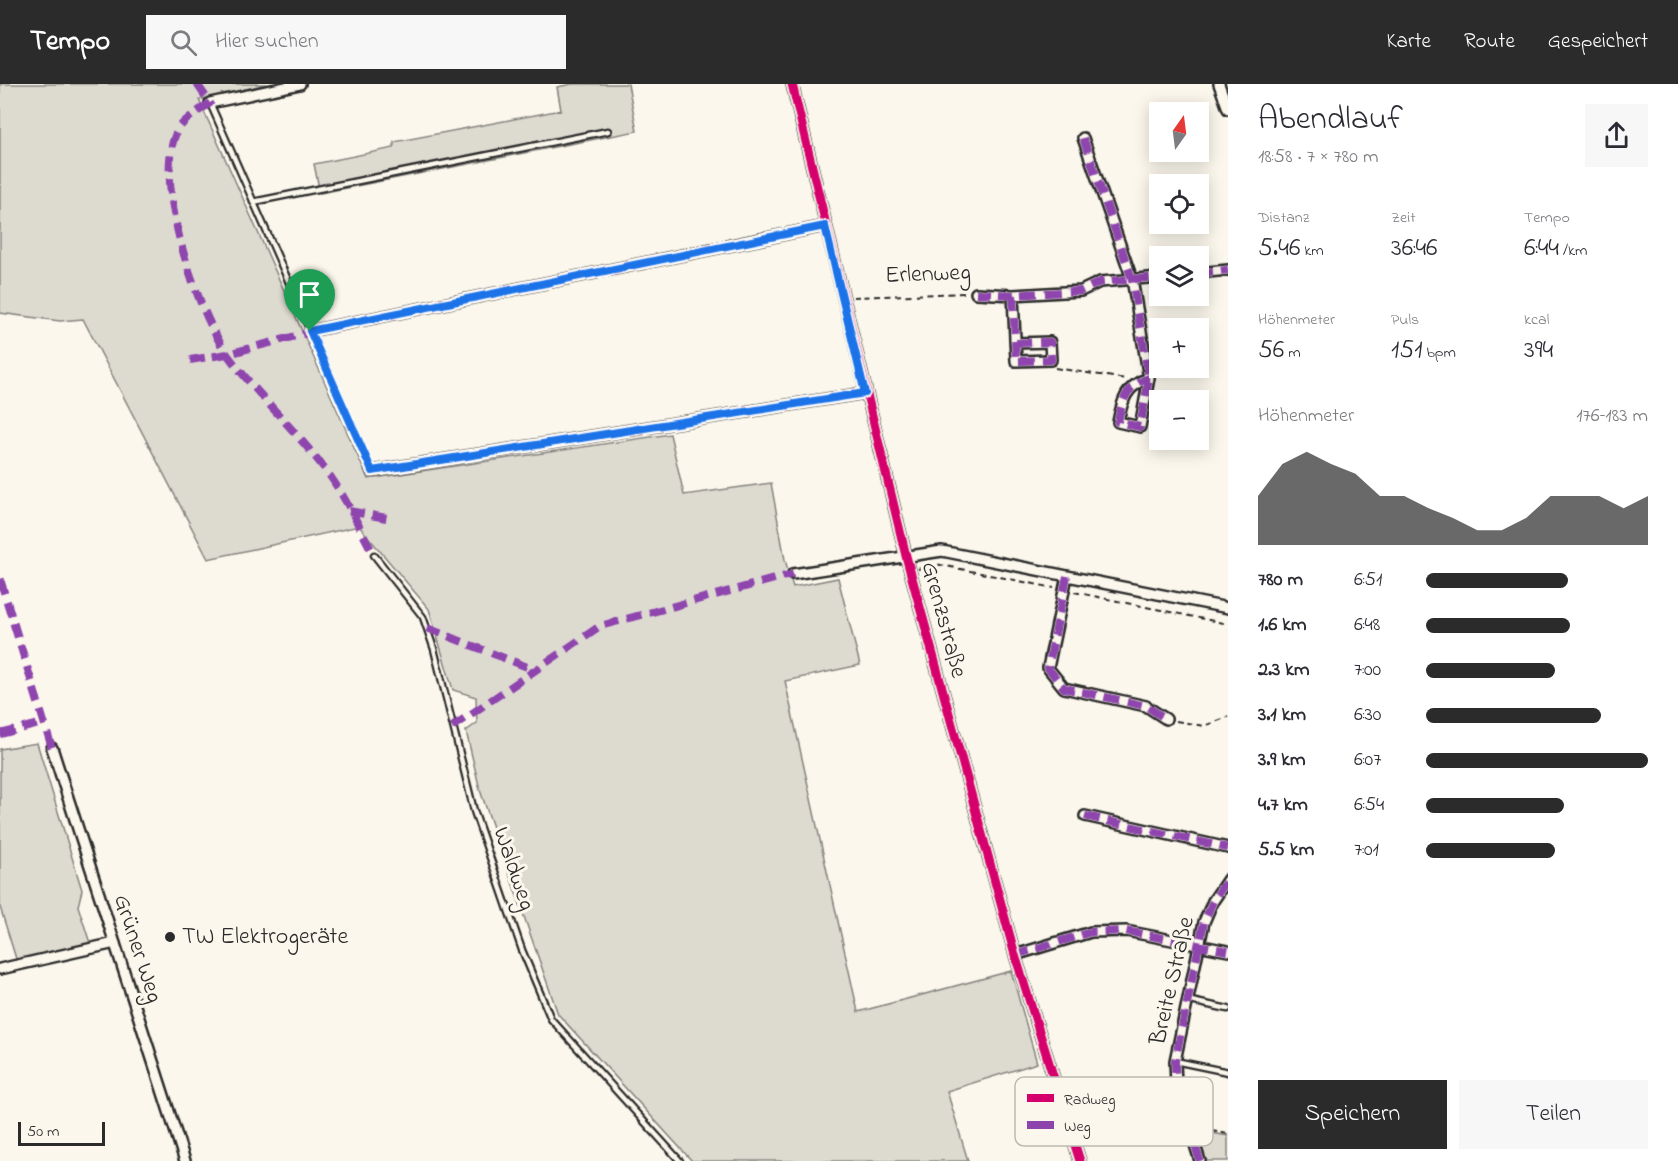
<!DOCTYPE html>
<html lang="de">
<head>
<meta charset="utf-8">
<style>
  body { margin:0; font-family:"Indie Flower",sans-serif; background:#f7f7f7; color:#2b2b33; height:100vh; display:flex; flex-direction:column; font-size:22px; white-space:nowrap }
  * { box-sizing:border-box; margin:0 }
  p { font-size:20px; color:#7c7c81 }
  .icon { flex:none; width:33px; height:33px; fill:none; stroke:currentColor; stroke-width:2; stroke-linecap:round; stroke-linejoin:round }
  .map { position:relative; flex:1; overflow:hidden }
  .side { display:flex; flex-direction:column; background:#fff; width:450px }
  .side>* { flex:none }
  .needle { width:39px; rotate:14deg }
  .fabs { position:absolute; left:1149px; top:18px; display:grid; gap:12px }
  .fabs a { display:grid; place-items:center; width:60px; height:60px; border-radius:0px; background:#fff; box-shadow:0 3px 15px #0003; font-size:30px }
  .scale { position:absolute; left:18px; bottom:15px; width:87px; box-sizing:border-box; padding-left:6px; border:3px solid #2b2b2b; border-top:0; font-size:16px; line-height:21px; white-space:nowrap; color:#2b2b2b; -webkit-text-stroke:4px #fbf7ec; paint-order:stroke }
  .pin { position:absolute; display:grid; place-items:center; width:51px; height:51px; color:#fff; margin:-62px -26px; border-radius:50% 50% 50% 0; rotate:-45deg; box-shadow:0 0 6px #0007 }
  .pin .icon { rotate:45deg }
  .round { display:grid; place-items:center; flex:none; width:63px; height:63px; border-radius:0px; background:#f7f7f7 }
  .headline { display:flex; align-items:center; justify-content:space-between; height:102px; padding:0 30px }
  h1 { font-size:33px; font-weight:600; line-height:45px }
  .metrics { display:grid; grid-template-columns:repeat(3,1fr); gap:9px; height:102px; padding:6px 30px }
  .metrics div { display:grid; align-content:center }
  .metrics b { font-size:26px; font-weight:600 }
  .metrics small { font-size:16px; font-weight:400 }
  .metrics p { font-size:16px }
  .chart { height:168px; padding:12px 30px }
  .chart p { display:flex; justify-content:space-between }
  .chart svg { width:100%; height:108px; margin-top:6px; fill:#2b2b2b; opacity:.7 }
  .primary-button { display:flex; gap:12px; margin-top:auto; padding:12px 30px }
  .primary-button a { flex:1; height:69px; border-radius:0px; background:#2b2b2b; color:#fff; font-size:24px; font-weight:600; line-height:69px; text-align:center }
  .primary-button a+a { background:#f7f7f7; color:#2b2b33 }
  ul { padding:0 30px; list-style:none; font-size:20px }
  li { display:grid; grid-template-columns:96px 72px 1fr; align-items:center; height:45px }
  li i { height:15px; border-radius:8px; background:#2b2b2b }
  header { display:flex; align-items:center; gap:36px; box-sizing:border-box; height:84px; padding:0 30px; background:#2b2b2b; color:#fff }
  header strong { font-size:28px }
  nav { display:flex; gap:33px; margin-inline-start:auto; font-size:21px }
  .search { width:420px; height:54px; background:#f7f7f7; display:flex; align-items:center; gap:15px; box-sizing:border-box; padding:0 21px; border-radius:0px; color:#7c7c81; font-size:22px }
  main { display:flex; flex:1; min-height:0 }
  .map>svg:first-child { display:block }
  .green { fill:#dddad0; stroke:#84827e; stroke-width:1.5 }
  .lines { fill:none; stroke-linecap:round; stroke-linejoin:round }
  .service-casing { stroke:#2b2b2b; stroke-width:9 }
  .minor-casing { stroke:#2b2b2b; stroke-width:14 }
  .path { stroke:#2b2b2b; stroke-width:2; stroke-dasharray:6 4.5; stroke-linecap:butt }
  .service { stroke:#fbf7ec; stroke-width:4.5 }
  .minor { stroke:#fbf7ec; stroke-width:9 }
  .quiet { stroke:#8e44ad; stroke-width:8; stroke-dasharray:15 8; stroke-linecap:butt }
  .cycleway-casing { stroke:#fbf7ec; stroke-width:13 }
  .cycleway { stroke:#d6006c; stroke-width:9 }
  .route-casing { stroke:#fff; stroke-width:12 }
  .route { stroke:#1a73e8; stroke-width:8 }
  .poi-dot { fill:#2b2b2b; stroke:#fbf7ec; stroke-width:2 }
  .labels { text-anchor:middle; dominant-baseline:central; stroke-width:6; stroke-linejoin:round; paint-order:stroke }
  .street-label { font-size:24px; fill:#2b2b2b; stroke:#fbf7ec }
  .poi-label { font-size:24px; fill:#2b2b2b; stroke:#fbf7ec; text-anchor:start }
  .key { fill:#fbf7ec; stroke:#bdbab2; stroke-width:1.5 }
  .key-label { font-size:16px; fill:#2b2b2b }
</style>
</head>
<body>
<header>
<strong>Tempo</strong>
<div class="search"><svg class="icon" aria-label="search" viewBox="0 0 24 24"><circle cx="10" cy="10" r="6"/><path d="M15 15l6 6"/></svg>Hier suchen</div>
<nav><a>Karte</a><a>Route</a><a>Gespeichert</a></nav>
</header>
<main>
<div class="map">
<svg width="1228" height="1077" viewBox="0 0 1228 1077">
  <rect width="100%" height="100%" fill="#fbf7ec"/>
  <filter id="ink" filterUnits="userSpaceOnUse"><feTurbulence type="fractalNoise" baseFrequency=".0167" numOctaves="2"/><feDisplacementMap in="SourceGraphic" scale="12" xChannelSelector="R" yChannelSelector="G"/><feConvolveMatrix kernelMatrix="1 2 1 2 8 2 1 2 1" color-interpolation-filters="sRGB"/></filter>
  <g filter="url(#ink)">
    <!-- green -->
    <path class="green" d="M0,0H267L199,16L368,395L670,350L684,411L771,399L785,476L793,503L838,494L860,581L785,597L858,928L1011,887L1037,979L947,1007L968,1077H692L558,930L480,706L466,647L477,639L476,613L453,606L429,525L359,442L208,475L83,235L60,237L0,229Z
      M572,0H628L637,47L320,109L314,80L394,64V58L561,26L557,3Z
      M37,659L82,806L78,822L90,859L17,878L0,823V665Z
      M1195,1046L1228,1052V1077H1205Z"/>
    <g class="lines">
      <!-- service casing -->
      <g class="service-casing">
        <path id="service" d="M210,19L372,387
          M253,118L608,47
          M374,471L423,533L434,565L474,727L522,866L551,935L680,1077
          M1186,916L1228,925
          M1175,977L1228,988"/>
      </g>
      <!-- minor casing -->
      <g class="minor-casing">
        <path id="minor" d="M792,0L906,472L1015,871L1080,1077
          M1219,0L1228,25
          M210,19L300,0
          M1083,54L1132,195L1149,294L1140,343L1118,338C1122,317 1126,301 1149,294
          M1198,189L1228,186
          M976,209L1013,211L1081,207L1100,198L1160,193
          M1013,211L1016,277L1051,276L1050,258L1016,259
          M310,247L825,142
          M372,387L865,309
          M793,490L942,467L1228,524
          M1067,492L1048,584L1064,604L1146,622L1166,635
          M52,664L185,1077
          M1085,732L1228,764
          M1015,871L1091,848L1126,847L1228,867
          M0,885L115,859
          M1200,1077L1176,1001L1175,977L1204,838L1213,817L1228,795"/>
      </g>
      <!-- path -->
      <path class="path" d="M853,213L967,209
        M1055,284L1126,295
        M918,485L936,480L1054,504
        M1074,508L1228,540
        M1176,637L1204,642L1228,633
        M1201,1045L1228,1050"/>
      <!-- service -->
      <use href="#service" class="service"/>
      <!-- minor -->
      <use href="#minor" class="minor"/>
      <!-- quiet -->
      <path class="quiet" d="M197,0L210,19C198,28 182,36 176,49C153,100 197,226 227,270C257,311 299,349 330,392C347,416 360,445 374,471
        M1083,54L1132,195L1149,294L1140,343L1118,338C1122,317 1126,301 1149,294
        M1198,189L1228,186
        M976,209L1013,211L1081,207L1100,198L1160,193
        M1013,211L1016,277L1051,276L1050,258L1016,259
        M190,276L228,270L311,248
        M349,427L392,435
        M1067,492L1048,584L1064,604L1146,622L1166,635
        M0,495L52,664
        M427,544L535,586
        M452,643L600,542L793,490
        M0,650L43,639
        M1085,732L1228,764
        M1015,871L1091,848L1126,847L1228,867
        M1200,1077L1176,1001L1175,977L1204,838L1213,817L1228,795"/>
      <!-- cycleway casing -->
      <g class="cycleway-casing">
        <path id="cycleway" d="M792,0L906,472L1015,871L1080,1077
          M310,247L825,142
          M372,387L865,309"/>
      </g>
      <!-- cycleway -->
      <use href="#cycleway" class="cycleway"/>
    </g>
  </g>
  <g class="lines" filter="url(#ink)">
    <!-- route casing -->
    <g class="route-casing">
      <path id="route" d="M825,142L865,309L372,387L310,247Z"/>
    </g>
    <!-- route -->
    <use href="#route" class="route"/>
  </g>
  <!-- markers -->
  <circle class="poi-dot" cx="170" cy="853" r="6"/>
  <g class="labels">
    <!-- street labels -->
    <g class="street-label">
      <text transform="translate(928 191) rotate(-2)">Erlenweg</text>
      <text transform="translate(943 536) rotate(75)">Grenzstraße</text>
      <text transform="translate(513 785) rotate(71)">Waldweg</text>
      <text transform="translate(137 865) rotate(72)">Grüner Weg</text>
      <text transform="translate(1173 897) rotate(-77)">Breite Straße</text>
    </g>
    <!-- poi labels -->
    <g class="poi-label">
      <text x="182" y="853">TW Elektrogeräte</text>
    </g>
  </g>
  <!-- legend -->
  <rect x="1015" y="993" width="198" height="69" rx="9" class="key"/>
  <rect x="1027" y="1010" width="27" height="8" fill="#d6006c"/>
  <rect x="1027" y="1037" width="27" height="8" fill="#8e44ad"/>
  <g class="key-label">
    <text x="1064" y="1020">Radweg</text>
    <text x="1064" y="1047">Weg</text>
  </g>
</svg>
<div class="fabs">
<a><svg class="needle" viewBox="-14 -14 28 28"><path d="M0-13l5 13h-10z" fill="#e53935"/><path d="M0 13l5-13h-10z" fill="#7c7c81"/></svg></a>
<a><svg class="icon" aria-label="locate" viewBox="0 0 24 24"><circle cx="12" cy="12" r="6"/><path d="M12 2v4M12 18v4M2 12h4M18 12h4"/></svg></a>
<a><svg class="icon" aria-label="layers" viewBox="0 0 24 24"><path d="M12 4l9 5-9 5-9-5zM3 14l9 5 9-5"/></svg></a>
<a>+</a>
<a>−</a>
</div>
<div class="scale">50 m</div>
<div class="pin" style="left:310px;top:247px;background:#1e9e55"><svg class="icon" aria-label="arrive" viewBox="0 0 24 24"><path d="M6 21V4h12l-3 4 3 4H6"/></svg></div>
</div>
<section class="side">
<div class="headline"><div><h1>Abendlauf</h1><p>18:58 · 7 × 780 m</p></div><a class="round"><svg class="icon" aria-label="share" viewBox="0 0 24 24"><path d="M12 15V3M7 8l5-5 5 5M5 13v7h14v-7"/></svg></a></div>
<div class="metrics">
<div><p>Distanz</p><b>5.46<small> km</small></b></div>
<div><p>Zeit</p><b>36:46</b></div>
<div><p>Tempo</p><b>6:44<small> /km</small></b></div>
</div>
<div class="metrics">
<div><p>Höhenmeter</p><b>56<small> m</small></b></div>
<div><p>Puls</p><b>151<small> bpm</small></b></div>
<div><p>kcal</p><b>394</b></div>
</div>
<div class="chart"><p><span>Höhenmeter</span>176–183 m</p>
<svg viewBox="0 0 160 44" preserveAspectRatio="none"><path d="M0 44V24L10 11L20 6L30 11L40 15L50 24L60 24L70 29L80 33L90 38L100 38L110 33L120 24L130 24L140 24L150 29L160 24V44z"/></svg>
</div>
<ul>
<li><b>780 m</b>6:51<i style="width:64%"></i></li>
<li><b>1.6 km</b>6:48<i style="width:65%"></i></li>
<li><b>2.3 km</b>7:00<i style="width:58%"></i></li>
<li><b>3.1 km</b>6:30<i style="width:79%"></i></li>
<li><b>3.9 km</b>6:07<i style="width:100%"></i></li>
<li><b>4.7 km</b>6:54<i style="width:62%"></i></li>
<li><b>5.5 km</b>7:01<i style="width:58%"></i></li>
</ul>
<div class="primary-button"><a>Speichern</a><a>Teilen</a></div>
</section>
</main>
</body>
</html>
